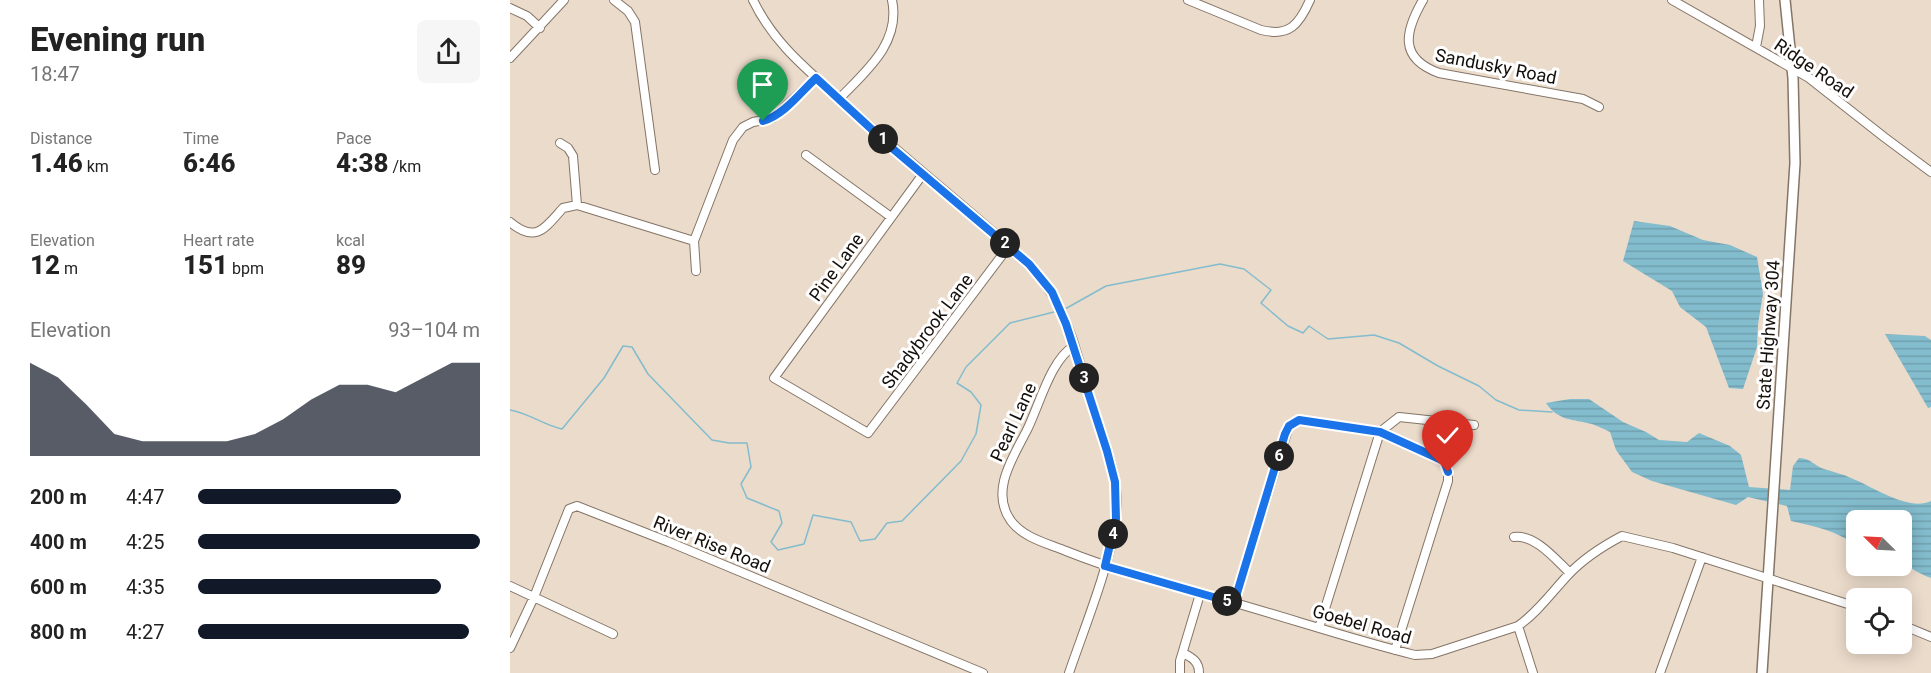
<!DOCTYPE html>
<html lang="en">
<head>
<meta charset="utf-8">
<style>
  body { margin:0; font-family:Roboto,sans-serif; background:#f6f6f6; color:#222; height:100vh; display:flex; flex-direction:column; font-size:22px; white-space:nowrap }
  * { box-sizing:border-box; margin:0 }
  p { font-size:20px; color:#767676 }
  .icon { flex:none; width:33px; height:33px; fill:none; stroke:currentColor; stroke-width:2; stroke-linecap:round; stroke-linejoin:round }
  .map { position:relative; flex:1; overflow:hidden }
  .drawer { display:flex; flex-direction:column; background:#fff; width:510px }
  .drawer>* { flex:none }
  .needle { width:39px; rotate:294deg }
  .buttons { position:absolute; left:1336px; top:510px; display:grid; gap:12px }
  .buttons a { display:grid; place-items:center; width:66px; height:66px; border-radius:9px; background:#fff; box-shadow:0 3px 15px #0003; font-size:30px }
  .pin { position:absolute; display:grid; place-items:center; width:51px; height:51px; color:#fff; margin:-62px -26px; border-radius:50% 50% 50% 0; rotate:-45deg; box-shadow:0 0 6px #0007 }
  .pin .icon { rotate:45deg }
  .km { position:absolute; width:30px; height:30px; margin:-15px; border-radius:50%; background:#222; color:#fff; font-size:16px; line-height:30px; text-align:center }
  .round { display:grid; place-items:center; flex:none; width:63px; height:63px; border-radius:9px; background:#f6f6f6 }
  .headline { display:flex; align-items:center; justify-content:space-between; height:102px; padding:0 30px }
  h1 { font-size:33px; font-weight:800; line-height:45px }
  .metrics { display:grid; grid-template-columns:repeat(3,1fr); gap:9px; height:102px; padding:6px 30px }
  .metrics div { display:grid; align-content:center }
  .metrics b { font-size:26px; font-weight:800 }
  .metrics small { font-size:16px; font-weight:400 }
  .metrics p { font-size:16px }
  .chart { height:168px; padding:12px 30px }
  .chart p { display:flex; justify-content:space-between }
  .chart svg { width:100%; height:108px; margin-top:6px; fill:#111827; opacity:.7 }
  ul { padding:0 30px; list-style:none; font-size:20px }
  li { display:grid; grid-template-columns:96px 72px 1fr; align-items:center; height:45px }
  li i { height:15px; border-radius:8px; background:#111827 }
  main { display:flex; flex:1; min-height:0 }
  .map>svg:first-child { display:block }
  .water { fill:url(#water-rules) }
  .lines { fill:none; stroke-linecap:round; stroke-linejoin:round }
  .stream { stroke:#83bccd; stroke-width:1.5 }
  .minor-casing { stroke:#847567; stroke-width:10 }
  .major-casing { stroke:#847567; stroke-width:12 }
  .minor { stroke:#fff; stroke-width:8 }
  .major { stroke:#fff; stroke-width:9 }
  .route-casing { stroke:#fff; stroke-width:12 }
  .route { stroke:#1a73e8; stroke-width:8 }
  .labels { text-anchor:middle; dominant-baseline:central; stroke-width:6; stroke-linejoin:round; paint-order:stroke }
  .street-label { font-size:18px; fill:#140f0a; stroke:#fff }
</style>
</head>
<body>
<main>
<section class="drawer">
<div class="headline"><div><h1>Evening run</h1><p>18:47</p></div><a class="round"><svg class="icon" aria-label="share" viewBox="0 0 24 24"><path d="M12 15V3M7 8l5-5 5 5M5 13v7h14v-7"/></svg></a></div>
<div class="metrics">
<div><p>Distance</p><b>1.46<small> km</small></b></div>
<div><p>Time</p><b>6:46</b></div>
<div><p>Pace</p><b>4:38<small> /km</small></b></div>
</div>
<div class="metrics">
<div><p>Elevation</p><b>12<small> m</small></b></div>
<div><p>Heart rate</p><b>151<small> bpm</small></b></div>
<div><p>kcal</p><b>89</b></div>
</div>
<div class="chart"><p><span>Elevation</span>93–104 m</p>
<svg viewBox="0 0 160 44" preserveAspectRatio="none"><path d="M0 44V6L10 12L20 23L30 35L40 38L50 38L60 38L70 38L80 35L90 29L100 21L110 15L120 15L130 18L140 12L150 6L160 6V44z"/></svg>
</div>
<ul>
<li><b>200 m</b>4:47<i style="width:72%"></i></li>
<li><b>400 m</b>4:25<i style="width:100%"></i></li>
<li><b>600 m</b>4:35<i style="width:86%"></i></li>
<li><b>800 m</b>4:27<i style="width:96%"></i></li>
</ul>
</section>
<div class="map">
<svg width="1421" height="673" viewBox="0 0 1421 673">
  <defs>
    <pattern id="water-rules" width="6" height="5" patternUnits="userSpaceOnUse" patternTransform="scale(1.5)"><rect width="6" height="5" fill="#83bccd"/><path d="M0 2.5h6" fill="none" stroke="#70a0af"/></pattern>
  </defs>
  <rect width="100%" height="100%" fill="#ebdbcb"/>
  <!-- water -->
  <path class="water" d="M1124,221L1160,226L1193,240L1220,245L1247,257L1253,294L1248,324L1247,347L1233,389L1219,388L1196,327L1170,307L1162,291L1113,261Z
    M1375,334L1415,336L1421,340V407L1418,408Z
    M1060,399H1079L1113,422L1136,432L1149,440L1177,442L1189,433L1220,446L1231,455L1239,487L1280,490L1283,466L1289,458C1302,459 1303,465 1314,469C1323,472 1333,474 1341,478C1362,486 1398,512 1421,501V578C1384,563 1392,556 1392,520H1347V546C1327,531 1305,526 1281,521L1277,506L1238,497L1226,505L1142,481L1122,472L1106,450L1100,432C1094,429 1088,426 1082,424C1063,419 1048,421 1036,403Z"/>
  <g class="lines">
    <!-- stream -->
    <path class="stream" d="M555,309L596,286L710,264L734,269L761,290L751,303L778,326L793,333L799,326L818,339L864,335L889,343L928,366L969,386L986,400L1009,410L1042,412
      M0,410C19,413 33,425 52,429L94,378L113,346L122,347L138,374L202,440L219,443H237L241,467L231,484L237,498L269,511L272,523L261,542L268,550L294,544L303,515L341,522L350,541L365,539L377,523L392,521L451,461L466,434L471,405L461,392L447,383L456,367L500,323L548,311"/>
    <!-- minor casing -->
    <g class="minor-casing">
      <path id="minor" d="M104,0L118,11L125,22L145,170
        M243,0C264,44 298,70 333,102C393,158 458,208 519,264C530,277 540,289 548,305C563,333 570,365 579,395C591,435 612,478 606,520C599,568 575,626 559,673
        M678,0L751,30C779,37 789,25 800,0
        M913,0C895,31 888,58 929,73L1073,99L1089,107
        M1162,0L1299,78L1374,137L1421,172
        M0,8L17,16L30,28
        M1246,47L1250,26L1249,0
        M0,58L54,0
        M329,99C356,71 391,43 382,0
        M50,143L58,148L63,156L67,205
        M296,155L381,217
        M413,174L264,378L358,433L499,246
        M0,222C26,244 35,228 53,208L67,205L184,241
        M186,271L184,241L223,140L233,127L243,122L263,118L306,78
        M564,346C540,360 529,407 516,432C502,459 480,492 501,521C514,538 536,543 556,551C611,573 668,587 725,603C785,620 844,640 905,655L922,654L1008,626C1027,613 1042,592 1058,575C1073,559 1093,546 1112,536L1163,548L1347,607
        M1004,537C1025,534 1046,560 1060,573
        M0,586L103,634
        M724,602L779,426L789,420L870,432L934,461L938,472V481L885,650
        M1392,625L1421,637
        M1008,626L1023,673
        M809,628L870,432L889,417L964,425
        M0,648L24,597L59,509L67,506L159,542L473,673
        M673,653C683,658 689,662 689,673
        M670,673V661L690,594
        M1150,673L1192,557"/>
    </g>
    <!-- major casing -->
    <g class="major-casing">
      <path id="major" d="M1252,673L1285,163L1283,78L1275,0"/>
    </g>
    <!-- minor -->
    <use href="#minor" class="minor"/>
    <!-- major -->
    <use href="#major" class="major"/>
  </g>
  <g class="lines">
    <!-- route casing -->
    <g class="route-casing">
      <path id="route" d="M253,121C274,115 290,93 306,78L382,148L519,264L542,292L556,324L597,451L605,482L606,519L595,566L724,603L775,434L779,426L789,420L870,432L934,461L938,472"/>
    </g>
    <!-- route -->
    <use href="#route" class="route"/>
  </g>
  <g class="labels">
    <!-- street labels -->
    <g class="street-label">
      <text transform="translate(986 66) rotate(11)">Sandusky Road</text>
      <text transform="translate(1304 68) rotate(34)">Ridge Road</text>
      <text transform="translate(326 267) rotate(-54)">Pine Lane</text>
      <text transform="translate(417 331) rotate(-53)">Shadybrook Lane</text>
      <text transform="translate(1258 335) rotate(-86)">State Highway 304</text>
      <text transform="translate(503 422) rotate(-65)">Pearl Lane</text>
      <text transform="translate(202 544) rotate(22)">River Rise Road</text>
      <text transform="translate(852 624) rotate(16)">Goebel Road</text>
    </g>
  </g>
</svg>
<div class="buttons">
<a><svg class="needle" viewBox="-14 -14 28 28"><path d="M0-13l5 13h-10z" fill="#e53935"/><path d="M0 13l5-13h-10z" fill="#767676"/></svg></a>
<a><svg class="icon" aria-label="locate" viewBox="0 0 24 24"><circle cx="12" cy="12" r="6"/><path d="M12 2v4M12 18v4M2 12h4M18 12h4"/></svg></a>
</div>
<div class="pin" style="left:253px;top:121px;background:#1e9e55"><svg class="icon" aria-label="arrive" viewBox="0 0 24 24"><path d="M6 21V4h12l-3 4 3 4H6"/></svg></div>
<div class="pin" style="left:938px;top:472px;background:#d93025"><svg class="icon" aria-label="check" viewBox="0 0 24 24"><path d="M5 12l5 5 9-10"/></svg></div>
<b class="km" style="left:373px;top:139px">1</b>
<b class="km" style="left:495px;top:243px">2</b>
<b class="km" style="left:574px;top:378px">3</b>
<b class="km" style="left:603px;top:534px">4</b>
<b class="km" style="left:717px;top:601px">5</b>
<b class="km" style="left:769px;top:456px">6</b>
</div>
</main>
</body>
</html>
